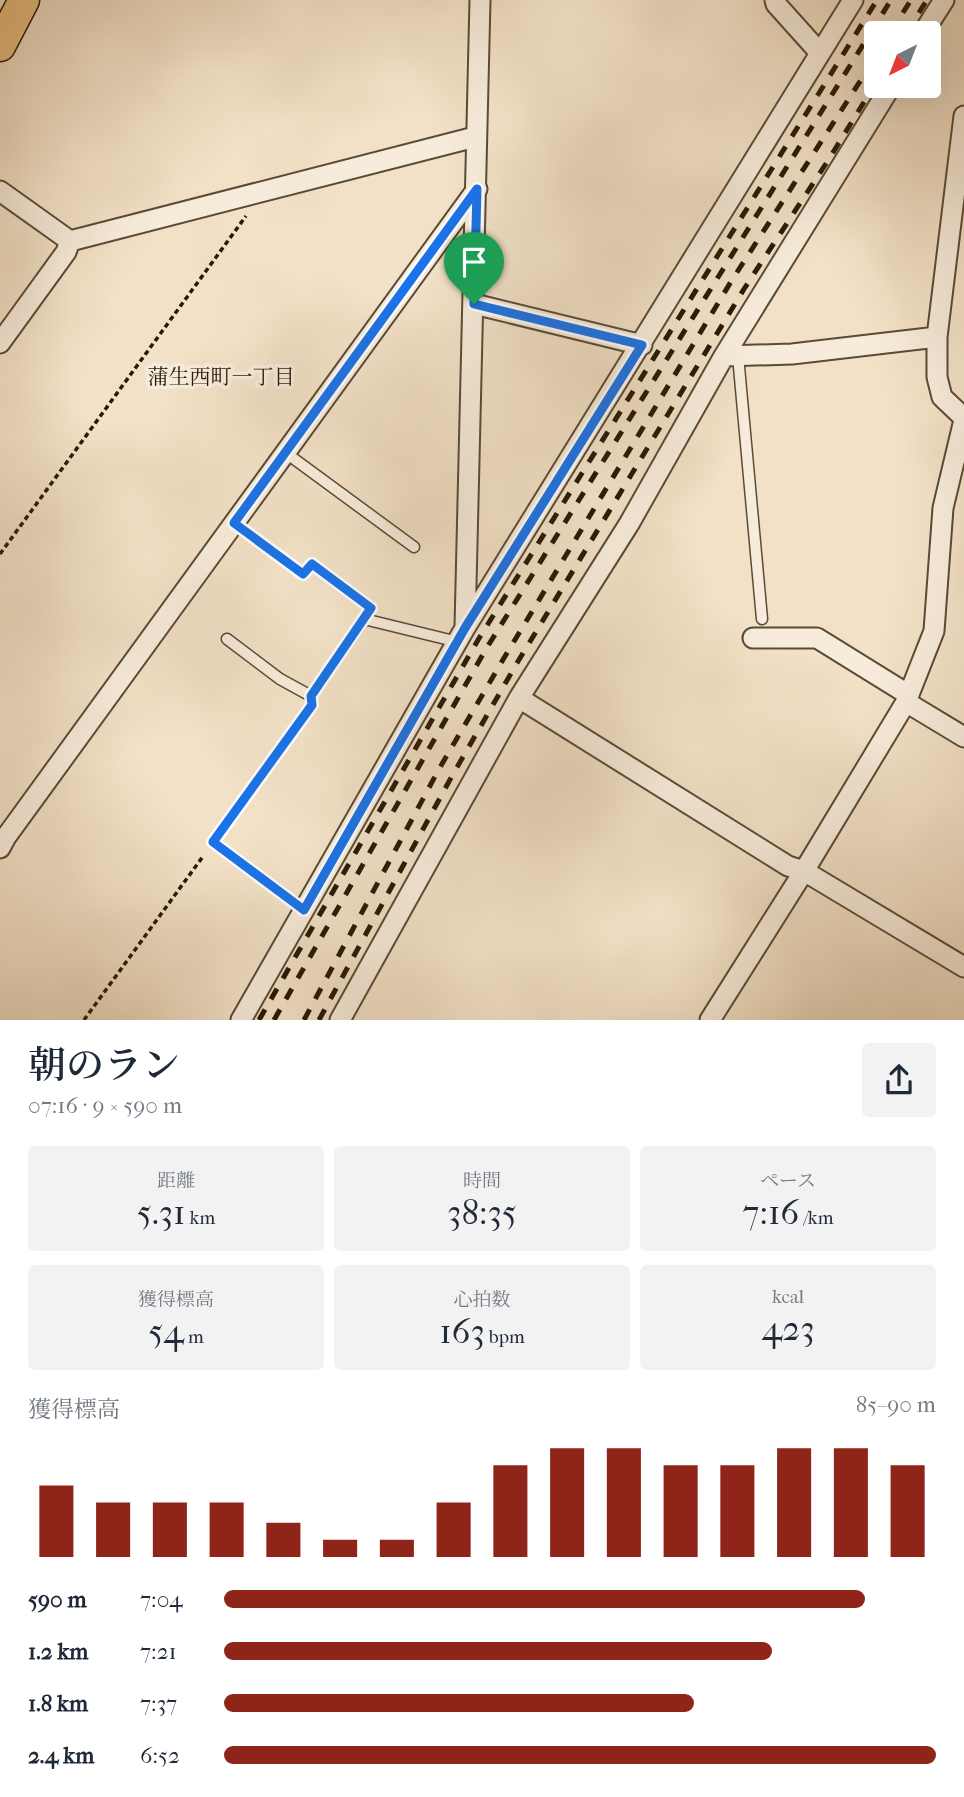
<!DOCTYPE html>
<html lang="ja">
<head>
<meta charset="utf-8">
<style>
  body { margin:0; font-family:"IM FELL French Canon","Noto Serif JP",serif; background:#f2f2f3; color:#1f2937; height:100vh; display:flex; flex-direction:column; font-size:26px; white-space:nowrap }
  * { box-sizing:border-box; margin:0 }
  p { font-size:23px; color:#747a83 }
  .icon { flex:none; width:38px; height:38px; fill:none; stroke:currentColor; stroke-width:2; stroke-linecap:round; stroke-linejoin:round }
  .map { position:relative; height:1020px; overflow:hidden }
  .panel { display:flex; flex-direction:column; background:#fff; flex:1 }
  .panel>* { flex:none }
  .needle { width:46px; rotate:222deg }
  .buttons { position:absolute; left:864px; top:21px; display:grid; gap:14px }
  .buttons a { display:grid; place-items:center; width:77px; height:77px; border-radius:7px; background:#fff; box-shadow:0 7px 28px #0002; font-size:35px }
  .pin { position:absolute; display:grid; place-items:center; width:60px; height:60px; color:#fff; margin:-72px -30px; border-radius:50% 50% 50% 0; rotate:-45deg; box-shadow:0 0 7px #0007 }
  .pin .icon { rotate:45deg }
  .round { display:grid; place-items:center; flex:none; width:74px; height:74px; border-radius:7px; background:#f2f2f3 }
  .head { display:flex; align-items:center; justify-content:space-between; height:119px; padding:0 28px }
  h1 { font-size:38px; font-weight:600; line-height:52px }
  .stats { display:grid; grid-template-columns:repeat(3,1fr); gap:10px; height:119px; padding:7px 28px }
  .stats div { display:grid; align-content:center; border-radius:7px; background:#f2f2f3; text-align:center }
  .stats b { font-size:35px; font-weight:600 }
  .stats small { font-size:19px; font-weight:400 }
  .stats p { font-size:19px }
  .chart { height:196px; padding:14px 28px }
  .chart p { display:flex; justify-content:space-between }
  .chart svg { width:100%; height:126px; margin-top:7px; stroke:#8f2418; stroke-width:6 }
  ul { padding:0 28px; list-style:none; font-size:23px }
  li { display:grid; grid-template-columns:112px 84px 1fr; align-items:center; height:52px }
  li i { height:18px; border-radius:9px; background:#8f2418 }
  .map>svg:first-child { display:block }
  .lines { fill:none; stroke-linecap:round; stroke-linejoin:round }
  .lane-casing { stroke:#5a4b36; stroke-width:13 }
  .street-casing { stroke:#5a4b36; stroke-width:23 }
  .primary-casing { stroke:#281906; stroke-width:33 }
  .path { stroke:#281906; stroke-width:3.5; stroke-dasharray:5 3.5; stroke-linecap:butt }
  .lane { stroke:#f7ecdb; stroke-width:10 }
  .street { stroke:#f7ecdb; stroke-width:19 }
  .primary { stroke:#e9c084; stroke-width:30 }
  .rail { stroke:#281906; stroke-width:5; stroke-dasharray:12 12; stroke-linecap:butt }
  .route-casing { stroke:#fff; stroke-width:14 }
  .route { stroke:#1a73e8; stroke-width:9 }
  .labels { text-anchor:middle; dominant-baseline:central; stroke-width:7; stroke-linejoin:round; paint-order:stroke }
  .neighbourhood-label { font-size:21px; fill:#281906; stroke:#f7ecdb }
</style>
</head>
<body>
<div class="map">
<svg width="964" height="1020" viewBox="0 0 964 1020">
  <rect width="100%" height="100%" fill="#f2e1c7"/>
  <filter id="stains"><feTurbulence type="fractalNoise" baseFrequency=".00286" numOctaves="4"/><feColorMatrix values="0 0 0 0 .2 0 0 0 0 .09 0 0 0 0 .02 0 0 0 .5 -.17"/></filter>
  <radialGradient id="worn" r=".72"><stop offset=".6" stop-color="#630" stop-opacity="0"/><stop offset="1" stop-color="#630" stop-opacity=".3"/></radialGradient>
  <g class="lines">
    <!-- lane casing -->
    <g class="lane-casing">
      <path id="lane" d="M738,356L762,619
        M286,453L414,547
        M234,523L303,574L312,564L371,608L364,619L458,642
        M227,639L280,679L311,696L364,619
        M213,842L304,910"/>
    </g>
    <!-- street casing -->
    <g class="street-casing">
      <path id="street" d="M775,0L776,4L820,53
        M923,33L944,0
        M964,116L937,337V377L942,397L964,418
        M0,191L70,241L475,137
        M474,304L642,345
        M0,343L66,252L70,241
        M724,356L792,354L937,337
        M465,627L480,0
        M753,638H817L909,695
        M519,698L788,866L804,871L964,967
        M906,702L964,737
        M0,848L6,837L477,189
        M241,1020L465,628L853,0
        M340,1020L519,698L629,524L724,356L891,86
        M710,1020L804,871L906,702L934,631L943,508L964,420"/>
    </g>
    <!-- primary casing -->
    <g class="primary-casing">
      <path id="primary" d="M0,46L24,0"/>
    </g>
    <!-- path -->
    <path class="path" d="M0,554L246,216
      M221,831L308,710
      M84,1020L204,855"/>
    <!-- lane -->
    <use href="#lane" class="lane"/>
    <!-- street -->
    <use href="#street" class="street"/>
    <!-- primary -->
    <use href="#primary" class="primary"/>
    <!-- rail -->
    <path class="rail" d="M890,33L911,0
      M906,33L927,0
      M259,1020L478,640L877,0
      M274,1020L486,649L891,0
      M304,1020L439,769L504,658L732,280L877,55
      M319,1020L452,776L517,663L744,289L829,159L877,81"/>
  </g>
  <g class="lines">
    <!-- route casing -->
    <g class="route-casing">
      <path id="route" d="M477,189L474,304L642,345L465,628L304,910L213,842L312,705L311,696L371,608L312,564L303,574L234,523Z"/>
    </g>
    <!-- route -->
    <use href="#route" class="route"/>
  </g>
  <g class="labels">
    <!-- neighbourhood labels -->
    <g class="neighbourhood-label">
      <text x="221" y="377">蒲生西町一丁目</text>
    </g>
  </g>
  <rect width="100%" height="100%" filter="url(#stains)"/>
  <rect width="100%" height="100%" fill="url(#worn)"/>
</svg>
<div class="buttons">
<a><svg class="needle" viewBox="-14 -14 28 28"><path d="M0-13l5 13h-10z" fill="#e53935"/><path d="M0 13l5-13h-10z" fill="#747a83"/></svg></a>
</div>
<div class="pin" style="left:474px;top:304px;background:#1e9e55"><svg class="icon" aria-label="arrive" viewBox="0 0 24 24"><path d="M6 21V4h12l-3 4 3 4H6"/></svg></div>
</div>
<section class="panel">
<div class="head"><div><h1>朝のラン</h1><p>07:16 · 9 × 590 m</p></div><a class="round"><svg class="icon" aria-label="share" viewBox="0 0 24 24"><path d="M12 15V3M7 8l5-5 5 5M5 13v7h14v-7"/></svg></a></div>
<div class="stats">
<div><p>距離</p><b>5.31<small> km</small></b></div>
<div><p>時間</p><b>38:35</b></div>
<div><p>ペース</p><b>7:16<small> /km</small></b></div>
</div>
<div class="stats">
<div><p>獲得標高</p><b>54<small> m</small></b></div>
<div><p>心拍数</p><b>163<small> bpm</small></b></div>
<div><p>kcal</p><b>423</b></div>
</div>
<div class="chart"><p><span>獲得標高</span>85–90 m</p>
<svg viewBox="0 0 160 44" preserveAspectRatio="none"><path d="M5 44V19M15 44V25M25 44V25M35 44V25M45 44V32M55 44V38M65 44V38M75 44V25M85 44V12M95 44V6M105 44V6M115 44V12M125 44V12M135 44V6M145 44V6M155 44V12"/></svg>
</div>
<ul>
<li><b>590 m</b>7:04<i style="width:90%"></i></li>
<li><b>1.2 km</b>7:21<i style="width:77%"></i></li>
<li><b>1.8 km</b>7:37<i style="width:66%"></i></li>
<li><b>2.4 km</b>6:52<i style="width:100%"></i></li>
</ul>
</section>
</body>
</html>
